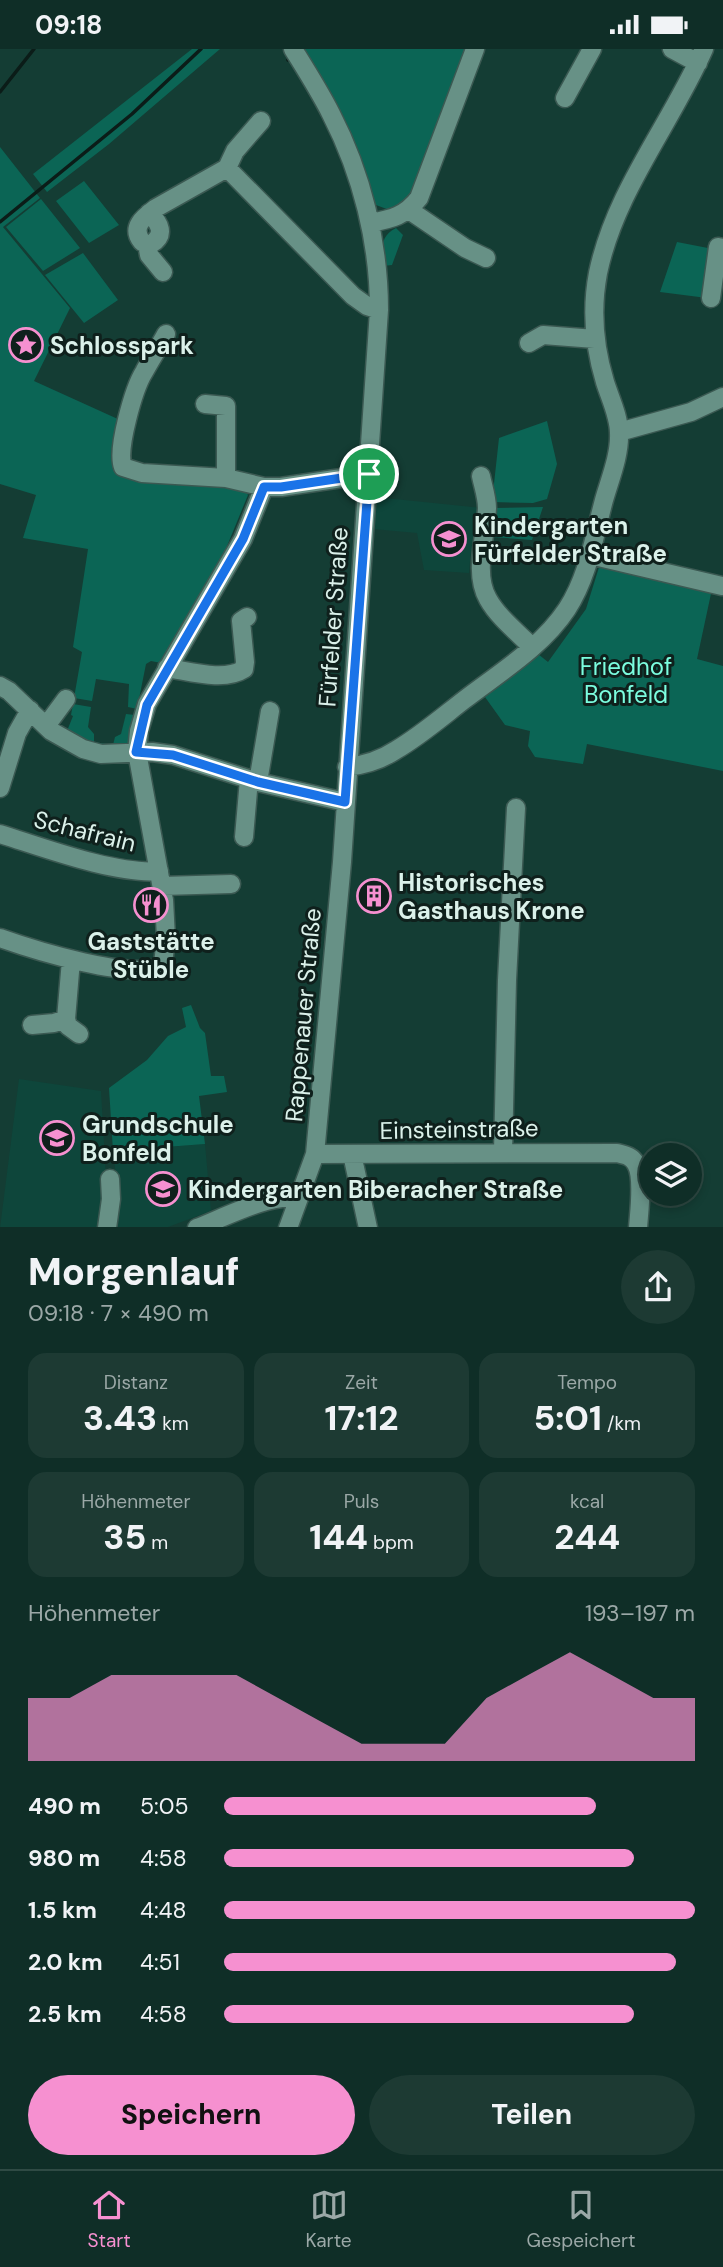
<!DOCTYPE html>
<html lang="de">
<head>
<meta charset="utf-8">
<style>
  body { margin:0; font-family:"DM Sans",sans-serif; background:#1d3a33; color:#f1f3f6; height:100vh; display:flex; flex-direction:column; font-size:26px; white-space:nowrap }
  * { box-sizing:border-box; margin:0 }
  p { font-size:23px; color:#9ba8a7 }
  .icon { flex:none; width:38px; height:38px; fill:none; stroke:currentColor; stroke-width:2; stroke-linecap:round; stroke-linejoin:round }
  .map { position:relative; height:1178px; overflow:hidden }
  .sheet { display:flex; flex-direction:column; background:#0f2e27; flex:1 }
  .sheet>* { flex:none }
  .fabs { position:absolute; left:639px; top:1094px; display:grid; gap:14px }
  .fabs a { display:grid; place-items:center; width:63px; height:63px; border-radius:50%; background:#0f2e27; box-shadow:0 4px 10px #0003,0 0 0 2px #2f4a44; font-size:35px }
  .pin { position:absolute; display:grid; place-items:center; width:60px; height:60px; color:#fff; margin:-30px; border:4px solid #fff; border-radius:50%; box-shadow:0 2px 7px #0007 }
  .round { display:grid; place-items:center; flex:none; width:74px; height:74px; border-radius:37px; background:#1d3a33 }
  .headline { display:flex; align-items:center; justify-content:space-between; height:119px; padding:0 28px }
  h1 { font-size:38px; font-weight:800; line-height:52px }
  .metrics { display:grid; grid-template-columns:repeat(3,1fr); gap:10px; height:119px; padding:7px 28px }
  .metrics div { display:grid; align-content:center; border-radius:18px; background:#1d3a33; text-align:center }
  .metrics b { font-size:35px; font-weight:800 }
  .metrics small { font-size:19px; font-weight:400 }
  .metrics p { font-size:19px }
  .chart { height:196px; padding:14px 28px }
  .chart p { display:flex; justify-content:space-between }
  .chart svg { width:100%; height:126px; margin-top:7px; fill:#f690d0; opacity:.7 }
  .button { display:flex; gap:14px; margin-top:auto; padding:14px 28px }
  .button a { flex:1; height:80px; border-radius:42px; background:#f690d0; color:#111; font-size:28px; font-weight:800; line-height:80px; text-align:center }
  .button a+a { background:#1d3a33; color:#f1f3f6 }
  ul { padding:0 28px; list-style:none; font-size:23px }
  li { display:grid; grid-template-columns:112px 84px 1fr; align-items:center; height:52px }
  li i { height:18px; border-radius:9px; background:#f690d0 }
  .status { display:flex; justify-content:space-between; align-items:center; height:49px; padding:0 35px; background:#0f2e27; direction:ltr }
  .status svg { height:19px; fill:currentColor }
  .menu { display:flex; justify-content:space-around; align-items:center; height:98px; border-top:2px solid #2f4a44; background:#0f2e27; font-size:19px; color:#9ba8a7 }
  .menu a { display:grid; justify-items:center; gap:4px }
  .menu .on { color:#f690d0 }
  .map>svg:first-child { display:block }
  .built { fill:#0e463b }
  .green { fill:#0b6555 }
  .lines { fill:none; stroke-linecap:round; stroke-linejoin:round }
  .stream { stroke:#0b1c18; stroke-width:3.5 }
  .minor-casing { stroke:#3b5952; stroke-width:21 }
  .minor { stroke:#679186; stroke-width:18 }
  .route-casing { stroke:#fff; stroke-width:14 }
  .route { stroke:#1a73e8; stroke-width:9 }
  .labels { text-anchor:middle; dominant-baseline:central; stroke-width:6; stroke-linejoin:round; paint-order:stroke }
  .poi-label { font-size:24px; font-weight:bold; fill:#dbf1ea; stroke:#0f201c; text-anchor:start }
  .street-label { font-size:24px; fill:#dbf1ea; stroke:#0f201c }
  .park-label { font-size:24px; fill:#7bfddf; stroke:#0f201c }
</style>
</head>
<body>
<div class="status"><b>09:18</b><svg viewBox="0 0 49 12"><path d="M0 12V9h3v3zM5 12V6h3v6zM10 12V3h3v9zM15 12V0h3v12zM26 1h20v11H26zM47 4h2v5h-2z"/></svg></div>
<div class="map">
<svg width="723" height="1179" viewBox="0 0 723 1179">
  <rect width="100%" height="100%" fill="#143d34"/>
  <!-- built -->
  <path class="built" d="M375,448L482,459L479,496L471,501L469,524L424,521L417,484L373,480Z
    M19,1030L101,1042L107,1146L102,1178L0,1179Z
    M205,1095L211,1162L168,1178H114L118,1144L113,1102Z"/>
  <!-- green -->
  <path class="green" d="M192,0H220L109,95L47,143L33,125Z
    M301,0H467L408,155L392,162L376,156Z
    M0,98L40,149L3,178L70,259L34,332L120,371L115,414L244,439L248,446L218,519L161,614L151,612L146,615L137,660L128,658L129,635L96,630L92,652L74,649L82,603L73,598L88,500L23,489L36,446L0,435Z
    M84,132L119,176L89,194L56,152Z
    M41,150L80,199L43,222L6,178Z
    M396,179L403,186L392,216L383,217C382,200 379,188 396,179Z
    M677,193L713,200L707,249L660,243Z
    M83,204L118,251L84,274L45,226Z
    M547,372L557,415L547,450L533,454L492,453L499,389Z
    M543,458L532,491L492,488L495,459Z
    M600,515L712,540L697,610L723,617V722L587,695L583,715L535,708L528,697L530,682L505,676L485,648L538,605L548,613L586,560Z
    M73,655L91,658L88,678L94,685V693L113,696L115,688L121,685L126,665L135,666L130,695C108,703 87,693 67,682L73,667L71,666Z
    M191,956L200,979L205,984L211,1027H224L227,1043L199,1047L205,1095L113,1102L109,1039L147,1011L168,987L186,978L182,959Z"/>
  <g class="lines">
    <!-- stream -->
    <path class="stream" d="M288,11L289,10
      M0,43L34,0
      M0,173L132,65L201,0"/>
    <!-- minor casing -->
    <g class="minor-casing">
      <path id="minor" d="M672,0L698,14
        M565,49L592,0
        M261,72L235,102L227,119L353,247L367,257L379,261
        M409,161L465,199L486,209
        M149,164C160,174 166,186 151,195L142,193C130,178 144,168 156,159L227,119
        M370,174C392,170 405,167 419,149L475,0
        M147,195L149,206L163,223
        M711,249L718,198L723,199
        M166,285C159,298 151,310 144,323C134,339 116,401 123,418L142,424L226,429L264,438H281L369,425
        M529,294L543,286L595,290
        M205,355L226,357V429
        M619,383L691,363L723,348
        M481,427C483,437 487,448 487,459C486,487 473,524 488,550C498,568 517,583 532,598
        M590,506L722,537
        M167,619C189,622 224,633 244,620L245,613L241,572L247,568
        M0,637L9,642L51,682L83,700L101,705L152,703L173,706L258,733L345,753
        M46,677L66,650
        M347,718C365,716 381,711 396,701C420,687 442,668 464,651C499,624 542,598 567,560C588,528 594,488 604,451C610,430 620,406 619,384C619,367 610,349 605,333C594,297 591,261 598,224C615,142 671,75 704,0
        M258,733L270,662
        M0,739L17,684L30,661
        M0,785C42,798 116,826 159,822
        M244,788L249,730
        M162,837L231,835
        M0,889C28,899 140,935 163,915L166,889L164,851L137,703L139,682L147,655L243,490L264,438
        M71,911L66,970L68,977L79,985
        M32,976L54,974L66,970
        M503,1103L507,931L516,759
        M315,1105L617,1104C625,1106 632,1107 636,1115C644,1128 639,1163 638,1179
        M352,1105L368,1179
        M107,1179L111,1150L110,1130
        M197,1179C223,1169 272,1143 298,1150
        M288,1179L315,1105L342,813L379,261C379,194 362,125 331,65C320,43 306,21 293,0"/>
    </g>
    <!-- minor -->
    <use href="#minor" class="minor"/>
  </g>
  <g class="lines">
    <!-- route casing -->
    <g class="route-casing">
      <path id="route" d="M369,425L345,753L258,733L173,706L136,703L147,656L243,490L264,438H281Z"/>
    </g>
    <!-- route -->
    <use href="#route" class="route"/>
  </g>
  <!-- icons -->
  <defs>
    <g id="sight-ring" transform="scale(1.75)"><circle r="9.5" fill="#0f201c" stroke="#f690d0" stroke-width="1.5"/><path d="M0-6L1.8-2.2L6-1.7L2.9 1.2L3.7 5.4L0 3.3L-3.7 5.4L-2.9 1.2L-6-1.7L-1.8-2.2Z" fill="#f690d0"/></g>
    <g id="school-ring" transform="scale(1.75)"><circle r="9.5" fill="#0f201c" stroke="#f690d0" stroke-width="1.5"/><path d="M0-5L7-2L0 1L-7-2ZM-4 1L0 2.5L4 1V4Q0 6-4 4Z" fill="#f690d0"/></g>
    <g id="building-ring" transform="scale(1.75)"><circle r="9.5" fill="#0f201c" stroke="#f690d0" stroke-width="1.5"/><path d="M-4-6H4V6H1V3H-1V6H-4ZM-2.5-4.3h1.7v1.8h-1.7ZM.8-4.3h1.7v1.8H.8ZM-2.5-1h1.7V.8h-1.7ZM.8-1h1.7V.8H.8Z" fill="#f690d0"/></g>
    <g id="restaurant-ring" transform="scale(1.75)"><circle r="9.5" fill="#0f201c" stroke="#f690d0" stroke-width="1.5"/><path d="M-5-6h1v4h1v-4h1v4h1v-4h1v5L-1.5 .5V6h-2V.5L-5-1ZM5-6V6H3V1.5H1.5Q1.5-4 5-6Z" fill="#f690d0"/></g>
  </defs>
  <g fill-rule="evenodd">
    <use href="#sight-ring" x="26" y="296"/>
    <use href="#school-ring" x="449" y="490"/>
    <use href="#building-ring" x="374" y="847"/>
    <use href="#restaurant-ring" x="151" y="856"/>
    <use href="#school-ring" x="57" y="1089"/>
    <use href="#school-ring" x="163" y="1140"/>
  </g>
  <g class="labels">
    <!-- poi labels -->
    <g class="poi-label">
      <text x="50" y="296">Schlosspark</text>
      <text x="474" y="476">Kindergarten<tspan x="474" dy="28">Fürfelder Straße</tspan></text>
      <text x="398" y="833">Historisches<tspan x="398" dy="28">Gasthaus Krone</tspan></text>
      <text x="151" y="892" text-anchor="middle">Gaststätte<tspan x="151" dy="28">Stüble</tspan></text>
      <text x="82" y="1075">Grundschule<tspan x="82" dy="28">Bonfeld</tspan></text>
      <text x="188" y="1140">Kindergarten Biberacher Straße</text>
    </g>
    <!-- street labels -->
    <g class="street-label">
      <text transform="translate(333 568) rotate(-86)">Fürfelder Straße</text>
      <text transform="translate(85 782) rotate(14)">Schafrain</text>
      <text transform="translate(303 966) rotate(-85)">Rappenauer Straße</text>
      <text transform="translate(459 1080) rotate(-1)">Einsteinstraße</text>
    </g>
    <!-- park labels -->
    <g class="park-label">
      <text x="626" y="617">Friedhof<tspan x="626" dy="28">Bonfeld</tspan></text>
    </g>
  </g>
</svg>
<div class="fabs">
<a><svg class="icon" aria-label="layers" viewBox="0 0 24 24"><path d="M12 4l9 5-9 5-9-5zM3 14l9 5 9-5"/></svg></a>
</div>
<div class="pin" style="left:369px;top:425px;background:#1e9e55"><svg class="icon" aria-label="arrive" viewBox="0 0 24 24"><path d="M6 21V4h12l-3 4 3 4H6"/></svg></div>
</div>
<section class="sheet">
<div class="headline"><div><h1>Morgenlauf</h1><p>09:18 · 7 × 490 m</p></div><a class="round"><svg class="icon" aria-label="share" viewBox="0 0 24 24"><path d="M12 15V3M7 8l5-5 5 5M5 13v7h14v-7"/></svg></a></div>
<div class="metrics">
<div><p>Distanz</p><b>3.43<small> km</small></b></div>
<div><p>Zeit</p><b>17:12</b></div>
<div><p>Tempo</p><b>5:01<small> /km</small></b></div>
</div>
<div class="metrics">
<div><p>Höhenmeter</p><b>35<small> m</small></b></div>
<div><p>Puls</p><b>144<small> bpm</small></b></div>
<div><p>kcal</p><b>244</b></div>
</div>
<div class="chart"><p><span>Höhenmeter</span>193–197 m</p>
<svg viewBox="0 0 160 44" preserveAspectRatio="none"><path d="M0 44V22L10 22L20 14L30 14L40 14L50 14L60 22L70 30L80 38L90 38L100 38L110 22L120 14L130 6L140 14L150 22L160 22V44z"/></svg>
</div>
<ul>
<li><b>490 m</b>5:05<i style="width:79%"></i></li>
<li><b>980 m</b>4:58<i style="width:87%"></i></li>
<li><b>1.5 km</b>4:48<i style="width:100%"></i></li>
<li><b>2.0 km</b>4:51<i style="width:96%"></i></li>
<li><b>2.5 km</b>4:58<i style="width:87%"></i></li>
</ul>
<div class="button"><a>Speichern</a><a>Teilen</a></div>
</section>
<nav class="menu">
<a class="on"><svg class="icon" aria-label="home" viewBox="0 0 24 24"><path d="M3 11l9-7 9 7M6 9v11h12V9"/></svg>Start</a>
<a><svg class="icon" aria-label="map" viewBox="0 0 24 24"><path d="M3 6l6-2 6 2 6-2v14l-6 2-6-2-6 2zM9 4v14M15 6v14"/></svg>Karte</a>
<a><svg class="icon" aria-label="saved" viewBox="0 0 24 24"><path d="M7 4h10v16l-5-4-5 4z"/></svg>Gespeichert</a>
</nav>
</body>
</html>
